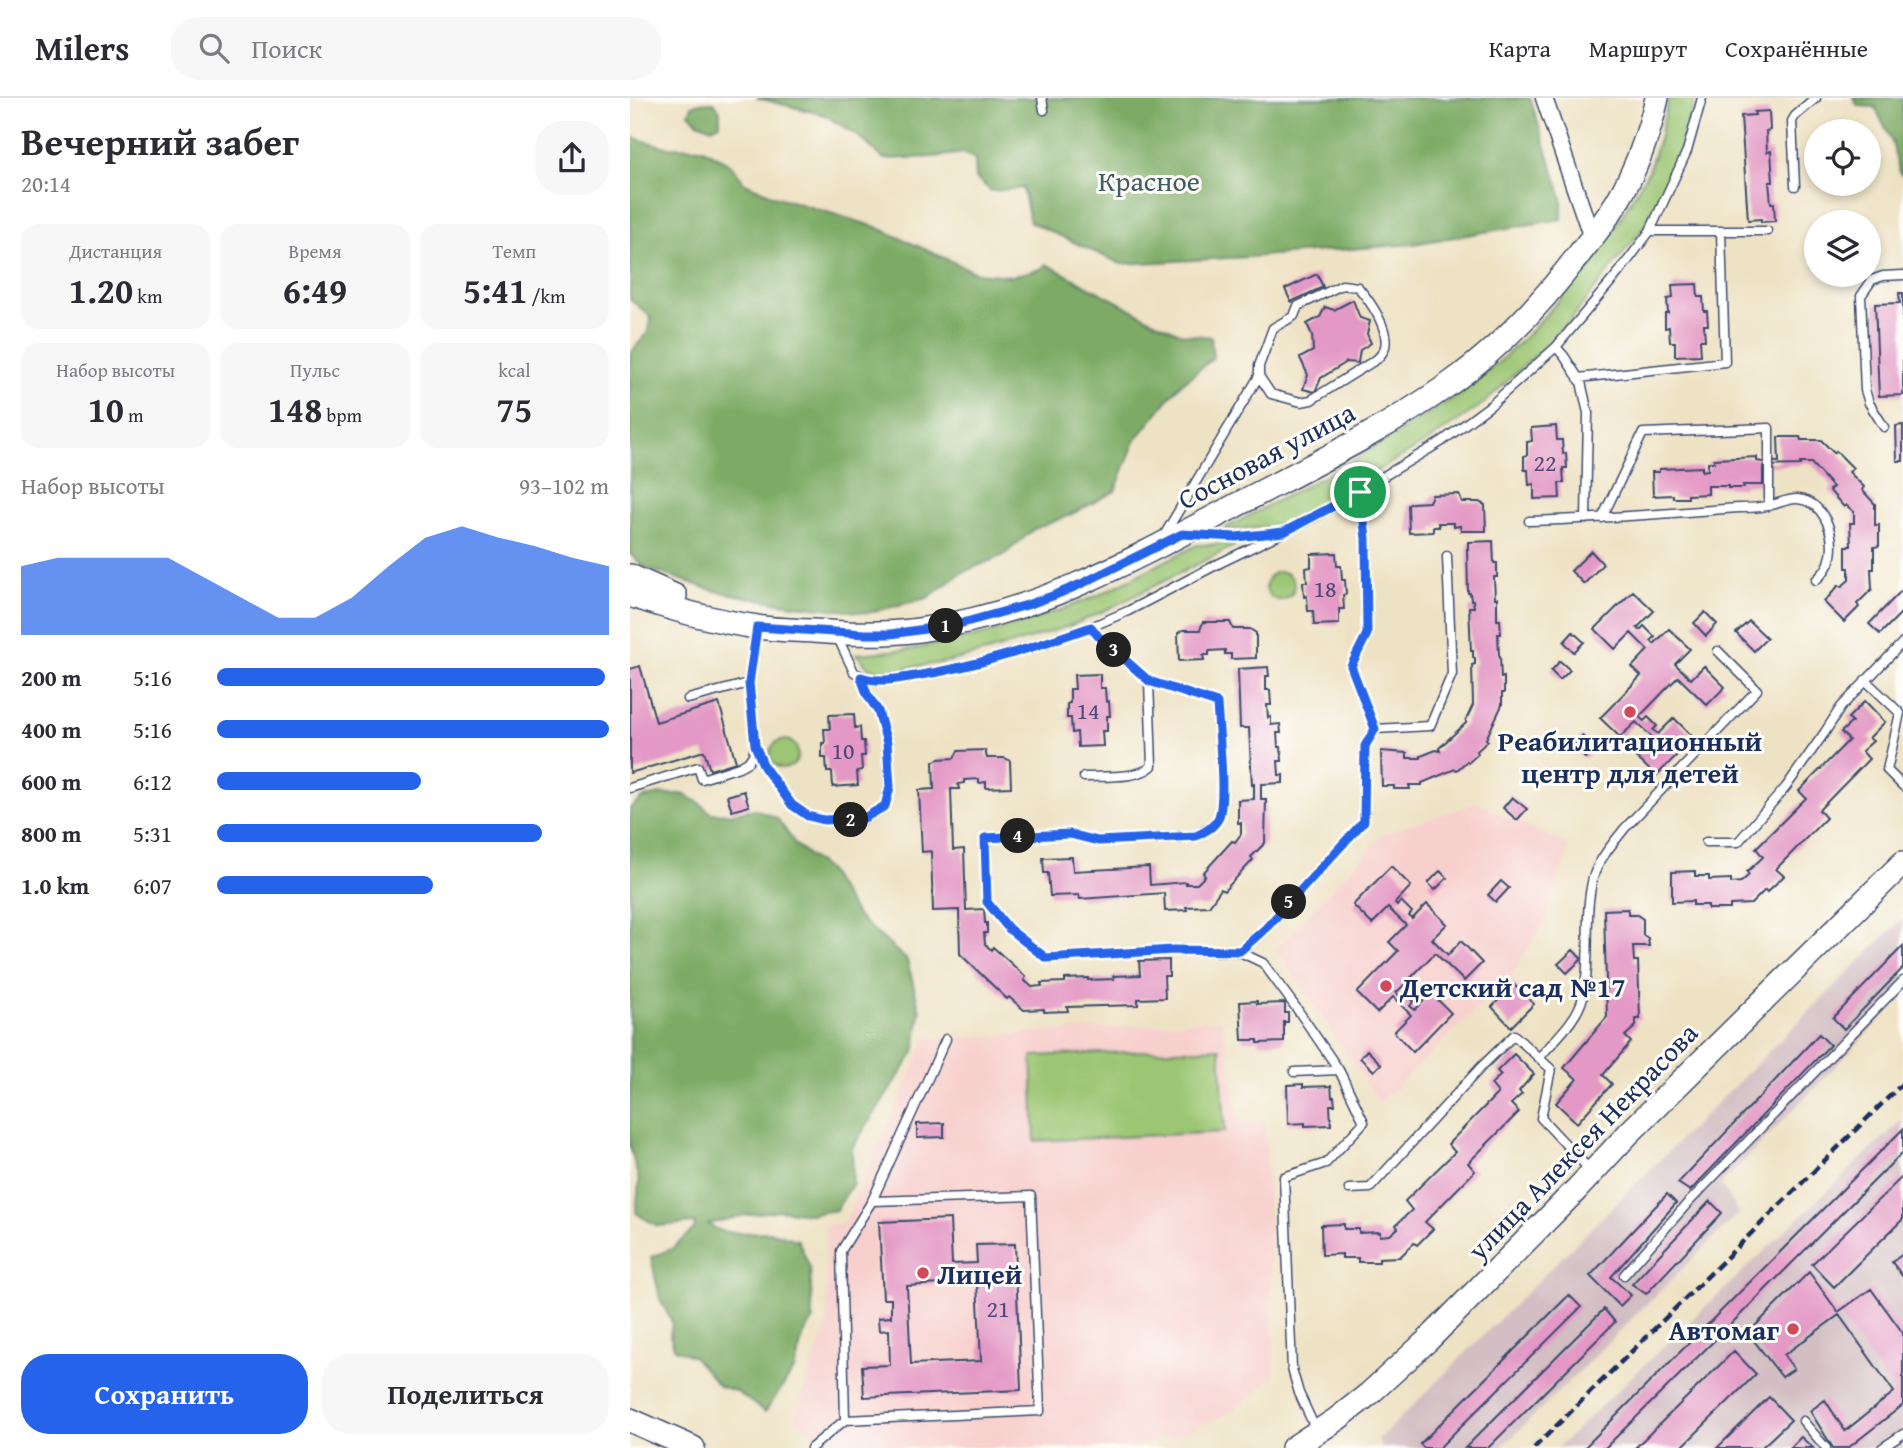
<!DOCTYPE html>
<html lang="ru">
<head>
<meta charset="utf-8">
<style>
  body { margin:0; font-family:"Gentium Book Plus",serif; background:#f7f7f7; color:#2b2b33; height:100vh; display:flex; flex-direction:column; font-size:26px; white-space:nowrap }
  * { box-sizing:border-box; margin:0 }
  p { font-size:23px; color:#7c7c81 }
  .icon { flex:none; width:38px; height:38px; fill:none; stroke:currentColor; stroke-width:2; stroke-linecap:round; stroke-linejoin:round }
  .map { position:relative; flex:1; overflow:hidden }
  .details { display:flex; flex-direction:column; background:#fff; width:630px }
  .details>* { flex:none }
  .fabs { position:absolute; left:1174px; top:21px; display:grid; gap:14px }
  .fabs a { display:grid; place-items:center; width:77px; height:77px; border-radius:50%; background:#fff; box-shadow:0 4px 10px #0003; font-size:35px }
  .pin { position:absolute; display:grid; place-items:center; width:60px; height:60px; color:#fff; margin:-30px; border:4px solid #fff; border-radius:50%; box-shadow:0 2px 7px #0007 }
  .km { position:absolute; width:35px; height:35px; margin:-18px; border-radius:50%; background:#222; color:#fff; font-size:19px; line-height:35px; text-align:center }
  .round { display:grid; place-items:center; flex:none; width:74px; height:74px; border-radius:28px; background:#f7f7f7 }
  .headline { display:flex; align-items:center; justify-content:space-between; height:119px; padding:0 21px }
  h1 { font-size:38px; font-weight:600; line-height:52px }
  .stats { display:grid; grid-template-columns:repeat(3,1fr); gap:10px; height:119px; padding:7px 21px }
  .stats div { display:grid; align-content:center; border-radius:18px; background:#f7f7f7; text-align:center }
  .stats b { font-size:35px; font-weight:600 }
  .stats small { font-size:19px; font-weight:400 }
  .stats p { font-size:19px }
  .chart { height:196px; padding:14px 21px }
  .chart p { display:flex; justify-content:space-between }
  .chart svg { width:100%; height:126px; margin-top:7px; fill:#2563eb; opacity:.7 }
  .cta { display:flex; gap:14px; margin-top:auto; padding:14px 21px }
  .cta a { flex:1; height:80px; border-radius:28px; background:#2563eb; color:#fff; font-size:28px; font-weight:600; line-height:80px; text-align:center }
  .cta a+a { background:#f7f7f7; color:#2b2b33 }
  ul { padding:0 21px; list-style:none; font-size:23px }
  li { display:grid; grid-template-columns:112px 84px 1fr; align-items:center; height:52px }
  li i { height:18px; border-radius:9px; background:#2563eb }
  header { display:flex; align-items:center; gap:42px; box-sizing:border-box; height:98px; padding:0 35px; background:#fff; border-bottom:2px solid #e1e1e2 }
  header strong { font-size:33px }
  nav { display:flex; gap:38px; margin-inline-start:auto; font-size:24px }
  .search { width:490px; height:63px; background:#f7f7f7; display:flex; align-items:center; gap:18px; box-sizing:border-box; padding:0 24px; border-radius:28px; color:#7c7c81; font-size:26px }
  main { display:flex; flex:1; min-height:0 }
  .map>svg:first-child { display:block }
  .built { fill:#f7d0cd }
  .industrial { fill:#d2bec3 }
  .green { fill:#9cc673; stroke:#5c7a68; stroke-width:2 }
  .forest { fill:#7dab65; stroke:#4c6d62; stroke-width:2 }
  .building { fill:#e398c5; fill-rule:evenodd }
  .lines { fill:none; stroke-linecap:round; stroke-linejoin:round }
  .lane-casing { stroke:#3b4a6d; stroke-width:11 }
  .street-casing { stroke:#3b4a6d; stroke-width:19 }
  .secondary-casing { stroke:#3b4a6d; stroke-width:26 }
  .lane { stroke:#fff; stroke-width:8 }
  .street { stroke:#fff; stroke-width:16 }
  .secondary { stroke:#fff; stroke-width:23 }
  .rail { stroke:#1b2f5e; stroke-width:4.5; stroke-dasharray:10 5; stroke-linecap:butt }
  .route-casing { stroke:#fff; stroke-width:14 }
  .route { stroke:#2563eb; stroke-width:9 }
  .poi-dot { fill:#d1495b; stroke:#fdfcf7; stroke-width:2.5 }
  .labels { text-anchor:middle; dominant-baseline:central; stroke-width:6; stroke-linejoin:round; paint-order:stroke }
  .number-label { font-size:24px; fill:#4d4978 }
  .park-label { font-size:28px; fill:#425c64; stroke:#fdfcf7 }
  .street-label { font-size:28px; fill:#1b2f5e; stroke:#fdfcf7 }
  .poi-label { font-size:28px; font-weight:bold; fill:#1b2f5e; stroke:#fdfcf7; text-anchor:start }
</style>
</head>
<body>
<header>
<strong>Milers</strong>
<div class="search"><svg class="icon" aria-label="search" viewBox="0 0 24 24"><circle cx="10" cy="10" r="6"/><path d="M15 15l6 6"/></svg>Поиск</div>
<nav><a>Карта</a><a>Маршрут</a><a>Сохранённые</a></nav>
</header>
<main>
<section class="details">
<div class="headline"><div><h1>Вечерний забег</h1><p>20:14</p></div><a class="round"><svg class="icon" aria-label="share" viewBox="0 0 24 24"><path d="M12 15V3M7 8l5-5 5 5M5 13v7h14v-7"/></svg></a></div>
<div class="stats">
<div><p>Дистанция</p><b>1.20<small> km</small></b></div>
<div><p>Время</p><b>6:49</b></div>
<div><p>Темп</p><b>5:41<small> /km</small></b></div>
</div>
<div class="stats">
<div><p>Набор высоты</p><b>10<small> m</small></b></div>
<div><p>Пульс</p><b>148<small> bpm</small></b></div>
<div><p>kcal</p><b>75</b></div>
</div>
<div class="chart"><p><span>Набор высоты</span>93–102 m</p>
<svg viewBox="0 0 160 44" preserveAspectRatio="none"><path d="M0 44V20L10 17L20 17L30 17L40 17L50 24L60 31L70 38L80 38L90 31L100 20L110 10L120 6L130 10L140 13L150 17L160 20V44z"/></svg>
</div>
<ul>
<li><b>200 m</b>5:16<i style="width:99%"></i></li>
<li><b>400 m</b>5:16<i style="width:100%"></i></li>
<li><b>600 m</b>6:12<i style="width:52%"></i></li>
<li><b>800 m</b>5:31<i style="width:83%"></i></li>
<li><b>1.0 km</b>6:07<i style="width:55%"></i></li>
</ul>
<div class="cta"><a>Сохранить</a><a>Поделиться</a></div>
</section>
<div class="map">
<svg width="1273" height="1350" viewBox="0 0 1273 1350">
  <rect width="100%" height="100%" fill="#fdfcf7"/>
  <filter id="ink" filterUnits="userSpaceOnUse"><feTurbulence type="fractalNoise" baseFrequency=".0143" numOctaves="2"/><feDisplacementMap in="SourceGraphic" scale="14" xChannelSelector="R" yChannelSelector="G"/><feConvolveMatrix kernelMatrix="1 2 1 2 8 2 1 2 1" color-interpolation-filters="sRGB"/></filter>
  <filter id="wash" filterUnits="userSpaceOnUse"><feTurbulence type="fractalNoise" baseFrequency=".00686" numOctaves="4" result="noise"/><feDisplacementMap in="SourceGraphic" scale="28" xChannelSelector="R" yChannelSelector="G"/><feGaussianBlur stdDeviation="1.57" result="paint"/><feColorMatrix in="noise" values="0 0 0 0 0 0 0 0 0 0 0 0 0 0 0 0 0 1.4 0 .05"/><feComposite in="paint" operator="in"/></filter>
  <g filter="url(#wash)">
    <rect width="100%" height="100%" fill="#eee2c4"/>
    <!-- built -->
    <path class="built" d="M847,705L939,748L916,821L882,877L750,1005L646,851L753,736Z
      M592,922L609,1026H635L644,1279L604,1312L559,1333L498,1350H215L192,1341L164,1319L197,1224L195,1126H214L297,938L316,941Z"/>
    <!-- industrial -->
    <path class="industrial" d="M1273,820V899L1091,1086L1109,1115L871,1350H753L748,1342Z
      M1273,1021V1350H927Z"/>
    <!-- green -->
    <path class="green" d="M1039,0H1065L1050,55L1013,130L941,221L921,242L853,306L795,345L662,422L639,429L592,432L721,364L830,296L865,268L902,232L939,191L981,136L1019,72L1030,38Z
      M608,446L474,513L442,527L364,552L316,564L258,573L239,570L226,556L284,551L357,536L431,512L469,497L567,447Z
      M636 488a14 14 0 1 1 28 0a14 14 0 1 1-28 0Z
      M140 656a14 14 0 1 1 28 0a14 14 0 1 1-28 0Z
      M590,950L595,1034L405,1043L402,958Z"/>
    <!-- forest -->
    <path class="forest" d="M127,0H900L932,100V121L783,146L619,159L491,166L400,124L393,90L361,93L346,80L345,61L334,55L304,59L254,61L229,39L195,17Z
      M1223,0H1273V79L1269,72L1262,44L1245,9L1228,8Z
      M84,4L90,13V26L82,30L67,24L59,15L62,8L70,5Z
      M0,39L36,49L71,50L100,66L115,85L144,98L246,129L347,175L381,178L411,171L416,166L520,221L552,236L581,239L583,260L549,288L505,343L485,393L440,417L404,431L374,457L333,474L297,500L238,515L156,506L85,493L16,470L0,456V257C10,238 18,245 21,219L0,201Z
      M30,696H53L68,704L81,715L100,716L125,711L147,720L166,747L197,772L227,818L277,862L290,913L285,953L222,1050L223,1085L206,1112L180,1116L150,1112L115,1117L78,1126C96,1140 119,1133 140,1134C149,1135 159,1140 168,1142L180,1170L183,1222L173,1238L164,1272L135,1314L106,1293L89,1288L64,1259L45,1251L40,1238L42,1224L30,1201L21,1159L42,1151L65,1130L64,1125L27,1128L6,1115L9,1083L0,1048V710L13,700Z"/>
    <g id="blocks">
      <!-- building -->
      <path class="building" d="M1139,13L1140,32L1136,33L1137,54L1141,53L1143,84H1139L1141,105H1144L1145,123L1131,124V121L1118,122L1111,18L1125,17L1124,14Z
        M687,176L693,189L661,204L655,191Z
        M1067,186L1068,199H1073L1074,213H1077L1078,227H1074L1075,242H1070L1071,257L1045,258V244H1040L1039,229L1035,230V215H1038L1037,201L1043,200L1042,187Z
        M1269,195H1273V297L1249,298L1245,206L1270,205Z
        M723,202L730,220L740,223L737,236L741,245L730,252L728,265L717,264L691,280L685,294L673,291L678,277L670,260L683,253L682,237L677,226L690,219L695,209L704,212Z
        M1273,327V363H1267L1266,328Z
        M926,328L927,342H932L933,356L936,355L937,370H933L934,385H929L930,400L904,401V386L899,387L898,372H894V358L897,357V344L902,343L901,330Z
        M1148,339H1170L1171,342H1191L1204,355L1206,353L1223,370L1219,374L1234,389L1232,392L1245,406V427H1249V448L1244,449V471H1241L1242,491L1227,506L1229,509L1214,524L1194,504L1209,487L1211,489L1219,482V470H1216V448H1221L1220,425H1224V414L1216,407L1214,409L1199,392L1203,389L1181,365H1170V367L1133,368V387H1113L1114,390H1098V388H1078V396L1058,397V400H1043V397L1023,398L1022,374H1029V371L1072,369V373L1078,372V364H1084V361L1127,359V363L1132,364H1149Z
        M829,396L832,404H849L855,407L856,433H831L830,428L824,429V425H808L809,429H803V434L779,435L778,407L782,405L799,404L802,397Z
        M863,443L864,465H867V479H864L865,500H867V522H870L871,536H868L869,557L870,558L871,580L874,579V595H872V607L856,641L858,643L847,653L848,656L838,665L837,663L827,672L825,671L792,685V687H779L780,691H764V688H752L751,653L777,655V660H791V658L806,652L810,653L809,650L836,625V622L843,607L842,567L845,566V560L843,559V553H841L839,509H844L843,502H841L840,495H838L837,451H838V444Z
        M961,453L973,466L954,486L941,473Z
        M706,455L707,468H711L712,482H715L716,496L713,497L714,511H709V526L684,527L683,513H678L677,498L674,499L673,484H677L676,470L681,469V456Z
        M1273,491V513L1250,536L1239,526Z
        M1003,493L1024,513L1007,530L1010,532L1014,528L1025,539L1021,543L1024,546L1039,531L1060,551L1045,566L1061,581L1074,568L1095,589L1077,607L1048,579L1009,619L1014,623L1018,619L1027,628L1023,632L1028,636L1044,620L1064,640L1026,678L1006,659L1024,641L1006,624L990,639L970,620L1011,578L1002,569L1018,552L1001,535L985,551L965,531Z
        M1075,514L1087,526L1076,538L1064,525Z
        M1119,523L1137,540L1124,553L1106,535Z
        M573,524H600L603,531H620L626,535V560L601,561V556H595V552L579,553V557H573L574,562L549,563L548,535L553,532H570Z
        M943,534L954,544L944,554L934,544Z
        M930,563L940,572L930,582L921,573Z
        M10,568L26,624L89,605L106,664L80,672L74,653L0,675V571Z
        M638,569L639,578H636V592H640L641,607H637L638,620L641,619V627L650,626L651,635H647L648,649H651L652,663H648L649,677H653V685L631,686V701H636L635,745L621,759L623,762L594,793L591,791L579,808L556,809L557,812L535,813L534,795L450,801L449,797L420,798L418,775H414L413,760L442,759L443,773L519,769L520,787L556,784V786H567L575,778L573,775L602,743L605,744L611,736V725H608V702L624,701V686L622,687L619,630H610L608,571Z
        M470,576V590H475L476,604L479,603L480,618H477V633H472L473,648L448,649L447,634L442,635L441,620H437V606L440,605V591H445L444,577Z
        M1235,603L1255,624L1239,640L1243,643L1232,653L1239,661L1189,712L1196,720L1146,771L1154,778L1137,794L1135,792L1121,806L1100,807V811H1078V807H1063V803L1042,804V774L1065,773V778H1079V782L1101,781V785L1111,784L1119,777L1117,774L1133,759L1126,750L1176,700L1169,693L1219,642L1211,634L1222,624L1218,620Z
        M224,616L225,630L230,629L231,643H234L235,658H231L232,672L227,673L228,687L203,689L202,674H197L196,660H192V645H195L194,631H200L199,617Z
        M952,638L964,650L955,660L942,648Z
        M355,652L357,660H375L380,663L381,689L356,690V684L349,685V681L334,682V685L328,686L329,691H321L323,752L334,751L336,812L354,811L355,825H357V835H354L355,846L361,852L363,849L396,879L394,882L402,889L412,888L411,885L435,884V881L458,880V882L484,881L483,878L510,877L509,863L539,862V878H534L535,900L508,901V907L437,909L438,913L414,914V911L394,912L379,899L377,901L330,856L329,812L303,813L301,753L292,754L289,692L304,691L303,664L308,661L324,660L328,653Z
        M114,693L119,708L102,713L97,698Z
        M882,699L897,711L887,722L873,710Z
        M761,768L781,788L765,805L767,808L771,803L782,814L779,818L782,821L797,806L817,826L802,841L818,857L831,843L852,865L834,883L805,855L766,895L771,899L775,895L784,903L780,908L785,912L801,895L821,915L783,954L764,934L781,917L763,899L747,915L727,895L768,853L759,844L776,827L758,810L742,826L723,807Z
        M810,773L817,780L805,792L798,785Z
        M871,783L879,790L866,804L858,797Z
        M998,811V817H1007L1013,821V837L1018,840L1019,848H1003L1004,863H1008L1010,921H1006V928L995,938L1001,944L973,977L982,986L947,1025L926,1005L947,981L934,970L977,919L974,812Z
        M1273,848V870L1214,931L1203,920Z
        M943,852L952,861L937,875L928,866Z
        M883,886L904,906L881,929L862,909Z
        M627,903V906L655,905V915H658V924H654V944L628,945V942H612L610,904Z
        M1189,936L1200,947L1060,1093L1048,1085Z
        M737,952L751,966L744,973L730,960Z
        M884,956L904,976L889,993L892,996L881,1006L889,1014L838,1065L845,1073L795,1124L803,1131L787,1147L784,1145L770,1159L749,1160V1164H728V1160H712V1156L692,1157L691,1127L714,1126V1131H729V1135L750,1134V1138L760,1137L768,1130L766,1127L782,1112L775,1103L825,1054L818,1046L868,995L861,986L871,977L867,973Z
        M673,986V989L701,988L702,999H704L705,1007H700L701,1027L675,1028V1025L658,1026L657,987Z
        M314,1025V1039L287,1040V1026Z
        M1273,1031V1054L1090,1237L975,1350H954Z
        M1273,1078V1121L1204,1189L1182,1166Z
        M1037,1096L1046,1105L981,1179L1001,1197L990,1208L960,1178Z
        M1080,1103L1092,1115L1016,1196L1002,1186Z
        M320,1121L322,1166L347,1165L346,1147L385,1146L391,1292L234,1299L232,1268L260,1267L259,1232L249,1233L248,1220L261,1219V1201H253L249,1124ZM347,1184L351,1263L281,1266L277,1188Z
        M1273,1156V1179L1262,1164Z
        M1179,1174L1208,1214L1241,1191L1273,1235V1307L1218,1350H1203L1180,1313L1195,1302L1215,1333L1264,1294L1209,1217L1154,1257L1164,1271L1152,1279L1118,1235Z
        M939,1197L951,1209L809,1350H794L790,1346Z
        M974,1211L985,1224L858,1350H835Z
        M1104,1253L1126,1276L1051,1350H1005Z
        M1139,1299L1161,1322L1131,1350H1087Z
        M1171,1339L1183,1350H1160Z"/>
    </g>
  </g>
  <g filter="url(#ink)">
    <use href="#blocks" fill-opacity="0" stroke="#3b4a6d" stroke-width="2"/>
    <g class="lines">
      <!-- lane casing -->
      <g class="lane-casing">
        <path id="lane" d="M412,0L414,12
          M1165,88L1162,23L1165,18L1186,0
          M1020,133H1137
          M926,249L934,258L951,284L958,315L956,421
          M948,280L1095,264L1091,133
          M1254,329L1239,305L1235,292L1231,198L1242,182L1253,178L1273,177
          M1139,367V408
          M730,394L736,440L737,536L721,568L745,631L800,628L822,576L817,458
          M972,420L1013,335L1139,330V364
          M899,423C970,421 1039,415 1109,410C1118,410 1128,410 1136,408C1147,407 1157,400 1168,401C1196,404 1208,442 1199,465C1196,472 1192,477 1186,482
          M565,437L606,439L647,435
          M533,439L629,278V268L643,230L664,218L668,208L712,187L728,189C739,202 762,233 754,252C753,254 749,259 747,261L681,302L671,304L641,296L629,278
          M461,529L468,538L519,583L587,605C588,627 597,704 588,721C583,729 574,734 566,738L468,743L440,736L355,740L357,804L379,831L416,860L543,852L610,854L633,865L667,911L709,972
          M207,538L224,574L239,582H251L306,575L365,560L418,544L461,529L498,513L590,465L687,418L811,344L861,307L926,249L990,173L1020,133L1057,53L1072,0
          M1235,582L1270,615L1257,672L1273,688
          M58,601L119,585
          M125,647L134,669L162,707L178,718L194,722L234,721L255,708L259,689L257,644L248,613L237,596L231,579
          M454,679C474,678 508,681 522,668L519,583
          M0,690L68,669L72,681L109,669L118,664L123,657L125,647L119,585L126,532
          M1076,744H1108L1156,689L1195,634L1211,609L1273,544
          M610,854L636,830L734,723L735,648L745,631
          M664,974L709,972L734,1024L696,1065L654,1079L662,1271L669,1295L686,1332
          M960,1072L911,1020L921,971L909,960C924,942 947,923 953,899C962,860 953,819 963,780C968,762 983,745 995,730L1127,592L1088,553
          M719,1091L740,1090L852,968L884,937L909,960
          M242,1103L316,941
          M994,1177L1056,1107L1273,883
          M1173,1323L1196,1350
          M181,1350L215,1322L410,1313L401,1098L242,1103L211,1153L215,1322
          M1252,1350L1273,1336"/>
      </g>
      <!-- street casing -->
      <g class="street-casing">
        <path id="street" d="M914,0L962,140"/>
      </g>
      <!-- secondary casing -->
      <g class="secondary-casing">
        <path id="secondary" d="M0,478L45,498
          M0,497C41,511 84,523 127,529C145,532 164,532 183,533C219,536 253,537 289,532C405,516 499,464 601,410C674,371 750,335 818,287C869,251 913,204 950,155C963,139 976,122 987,104C1006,72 1019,36 1027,0
          M0,1322L63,1350
          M663,1350L707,1321L739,1296L799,1241L946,1092L999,1035L1273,765"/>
      </g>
      <!-- lane -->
      <use href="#lane" class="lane"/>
      <!-- street -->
      <use href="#street" class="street"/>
      <!-- secondary -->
      <use href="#secondary" class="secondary"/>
      <!-- rail -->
      <path class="rail" d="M904,1350L1273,985"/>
    </g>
  </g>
  <g class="lines" filter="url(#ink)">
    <!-- route casing -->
    <g class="route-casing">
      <path id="route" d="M730,394L736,440L737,536L721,568L745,631L735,648L734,723L636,830L610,853L543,852L416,860L379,831L357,804L355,740L440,736L468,743L566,738C574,734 583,730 588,721C597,704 588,628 587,605L519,583L468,538L461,529C404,549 345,569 285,578C267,581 248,585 231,579L237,596L248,613L257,645L260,689L255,708L234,720L194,722L178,718L162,707L134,669L125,647L119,585L127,529L235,536H261L329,526L397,507L425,497L451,486L552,436L606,439L654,434Z"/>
    </g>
    <!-- route -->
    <use href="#route" class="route"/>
  </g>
  <!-- markers -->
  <g class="poi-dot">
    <circle cx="1000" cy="614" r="7"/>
    <circle cx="756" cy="888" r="7"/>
    <circle cx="293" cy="1175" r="7"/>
    <circle cx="1163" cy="1231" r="7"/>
  </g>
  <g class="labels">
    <!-- number labels -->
    <g class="number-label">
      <text x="915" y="364">22</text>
      <text x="695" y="490">18</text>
      <text x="458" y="612">14</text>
      <text x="213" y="652">10</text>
      <text x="368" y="1210">21</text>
    </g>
    <!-- park labels -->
    <g class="park-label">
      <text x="519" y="82">Красное</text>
    </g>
    <!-- street labels -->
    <g class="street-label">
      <text transform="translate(636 357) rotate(-28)">Сосновая улица</text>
      <text transform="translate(952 1043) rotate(-46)">улица Алексея Некрасова</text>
    </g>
    <!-- poi labels -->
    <g class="poi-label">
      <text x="1000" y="642" text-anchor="middle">Реабилитационный<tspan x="1000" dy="32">центр для детей</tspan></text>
      <text x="770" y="888">Детский сад №17</text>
      <text x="307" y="1175">Лицей</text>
      <text x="1149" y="1231" text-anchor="end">Автомаг</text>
    </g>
  </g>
</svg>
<div class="fabs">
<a><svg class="icon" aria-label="locate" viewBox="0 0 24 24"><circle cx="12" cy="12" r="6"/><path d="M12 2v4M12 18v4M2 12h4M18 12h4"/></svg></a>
<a><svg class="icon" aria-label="layers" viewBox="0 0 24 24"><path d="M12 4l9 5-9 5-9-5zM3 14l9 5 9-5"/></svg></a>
</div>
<div class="pin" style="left:730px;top:394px;background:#1e9e55"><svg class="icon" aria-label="arrive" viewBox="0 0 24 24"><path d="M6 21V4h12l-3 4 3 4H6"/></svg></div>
<b class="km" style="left:316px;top:528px">1</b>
<b class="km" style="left:221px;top:722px">2</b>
<b class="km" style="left:484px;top:552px">3</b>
<b class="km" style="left:388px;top:738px">4</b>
<b class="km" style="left:659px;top:804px">5</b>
</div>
</main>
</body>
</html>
